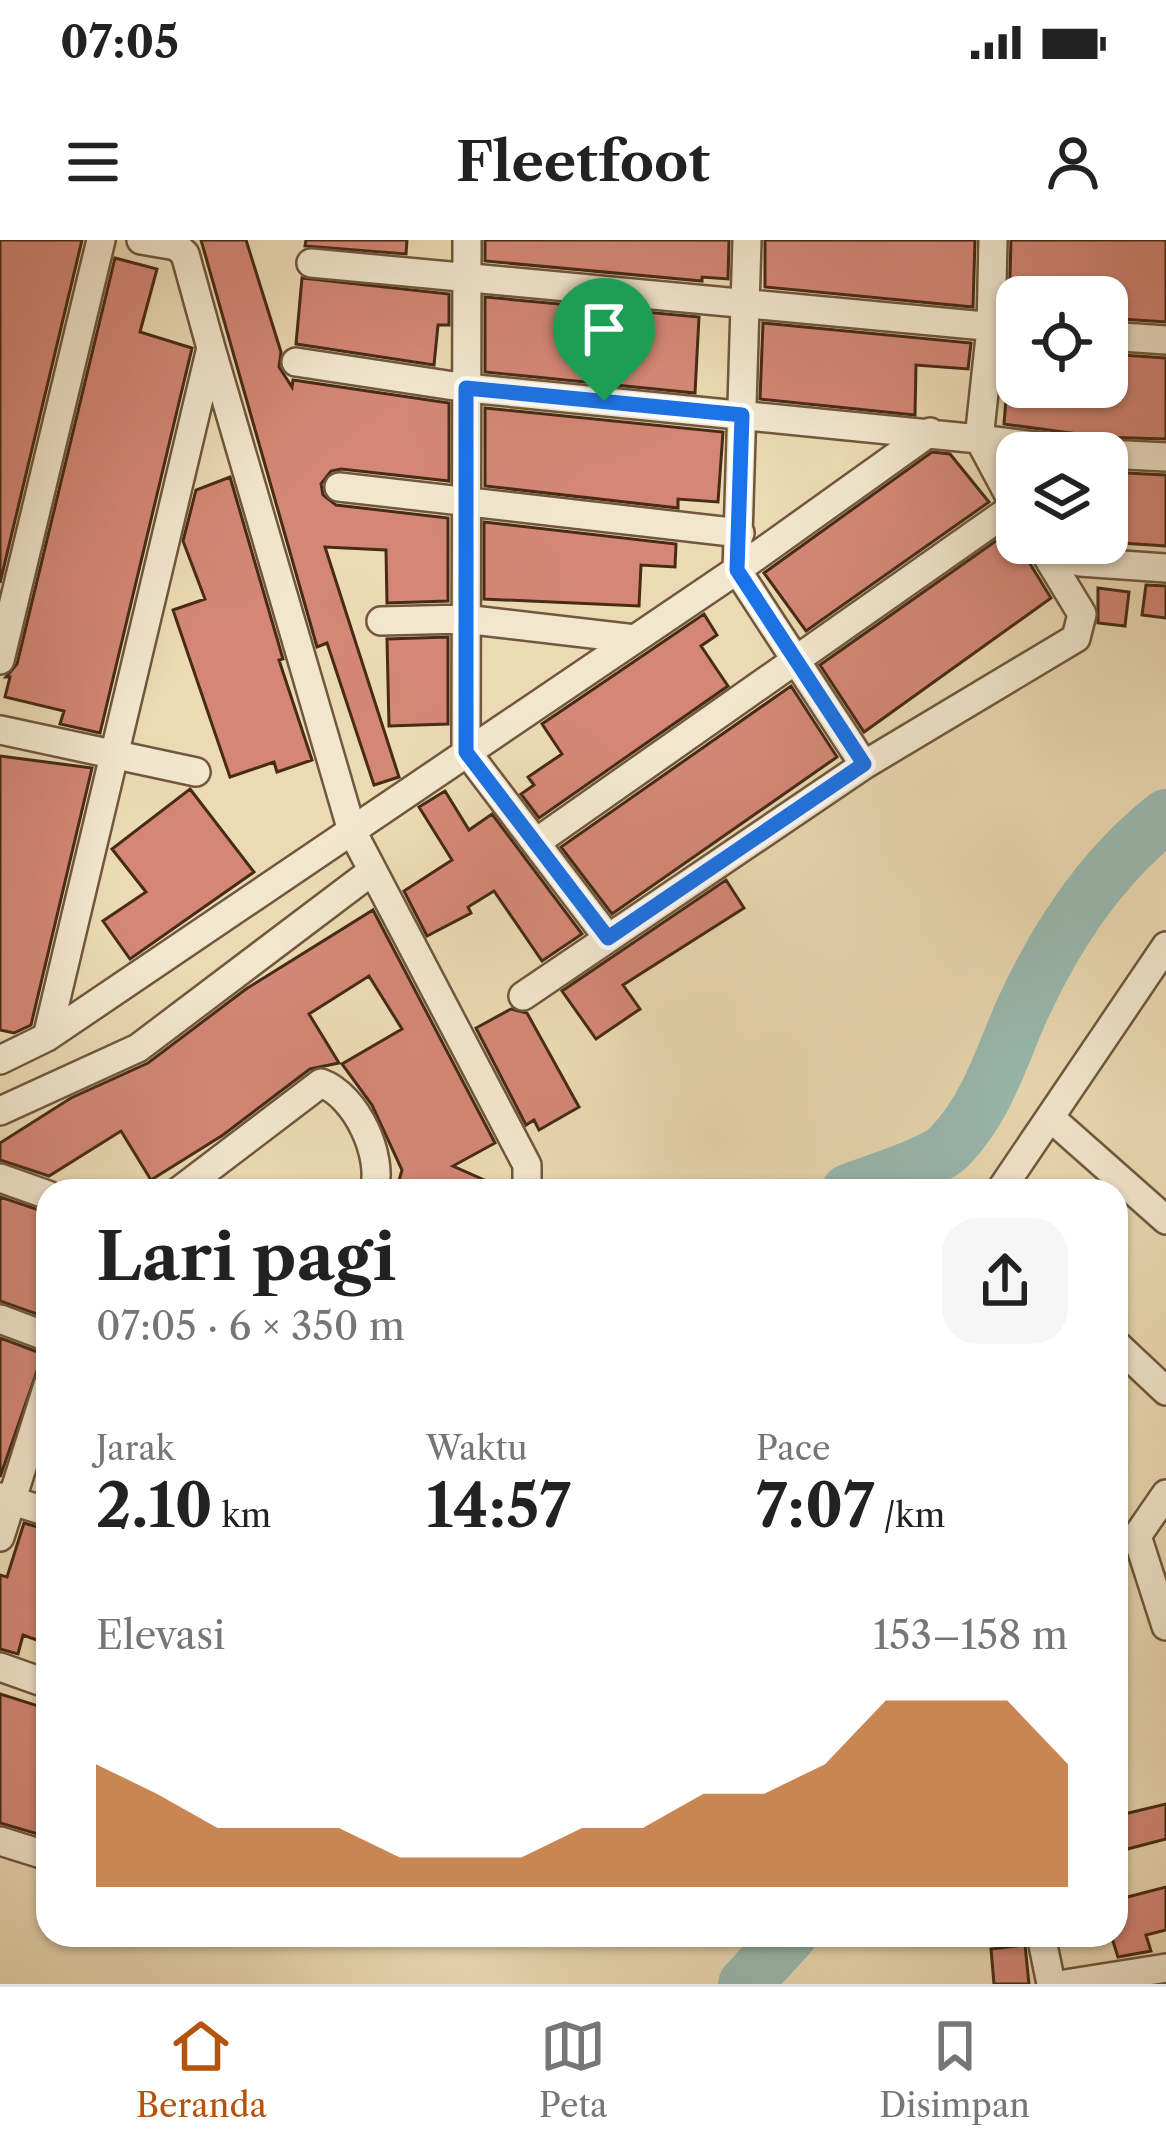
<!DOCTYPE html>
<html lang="id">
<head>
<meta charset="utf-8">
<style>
  body { margin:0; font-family:"Libre Caslon Text",serif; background:#f6f6f6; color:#222; height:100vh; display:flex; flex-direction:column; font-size:45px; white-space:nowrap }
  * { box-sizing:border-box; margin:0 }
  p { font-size:39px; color:#767676 }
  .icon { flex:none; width:66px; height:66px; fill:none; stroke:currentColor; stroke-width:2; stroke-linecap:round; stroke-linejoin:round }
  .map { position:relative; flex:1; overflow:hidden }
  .panel { position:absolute; left:36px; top:939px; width:1092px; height:768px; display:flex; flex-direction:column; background:#fff; border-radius:36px; box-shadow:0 3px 9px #0004 }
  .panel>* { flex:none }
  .fabs { position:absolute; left:996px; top:36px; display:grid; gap:24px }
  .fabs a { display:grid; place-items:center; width:132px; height:132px; border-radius:24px; background:#fff; box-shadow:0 3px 9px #0004; font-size:60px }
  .pin { position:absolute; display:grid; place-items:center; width:102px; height:102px; color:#fff; margin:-123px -51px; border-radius:50% 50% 50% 0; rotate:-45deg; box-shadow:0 0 12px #0007 }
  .pin .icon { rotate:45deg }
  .round { display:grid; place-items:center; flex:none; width:126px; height:126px; border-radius:36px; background:#f6f6f6 }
  .head { display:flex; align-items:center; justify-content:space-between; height:204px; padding:0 60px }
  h1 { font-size:66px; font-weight:800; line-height:90px }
  .metrics { display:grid; grid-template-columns:repeat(3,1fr); gap:18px; height:204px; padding:12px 60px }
  .metrics div { display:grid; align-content:center }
  .metrics b { font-size:60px; font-weight:800 }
  .metrics small { font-size:33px; font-weight:400 }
  .metrics p { font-size:33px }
  .chart { height:336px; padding:24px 60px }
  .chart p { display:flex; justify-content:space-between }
  .chart svg { width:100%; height:216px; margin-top:12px; fill:#b45309; opacity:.7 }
  .status { display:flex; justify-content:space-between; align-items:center; height:84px; padding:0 60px; background:#fff; direction:ltr }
  .status svg { height:33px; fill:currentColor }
  header { display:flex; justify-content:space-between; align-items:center; height:156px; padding:0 60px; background:#fff; font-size:54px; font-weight:800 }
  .tabs { display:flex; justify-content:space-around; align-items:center; height:168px; border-top:3px solid #e0e0e0; background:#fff; font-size:33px; color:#767676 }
  .tabs a { display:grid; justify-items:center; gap:6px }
  .tabs .on { color:#b45309 }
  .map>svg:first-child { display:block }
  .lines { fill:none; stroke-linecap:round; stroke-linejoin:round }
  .river { stroke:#99bab2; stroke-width:54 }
  .building { fill:#d48776; stroke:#472b16; stroke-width:3 }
  .minor-casing { stroke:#70573d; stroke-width:32 }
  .minor { stroke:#f2e7ce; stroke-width:27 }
  .route-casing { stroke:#fff; stroke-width:24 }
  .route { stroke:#1a73e8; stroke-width:15 }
</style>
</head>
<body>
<div class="status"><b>07:05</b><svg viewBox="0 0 49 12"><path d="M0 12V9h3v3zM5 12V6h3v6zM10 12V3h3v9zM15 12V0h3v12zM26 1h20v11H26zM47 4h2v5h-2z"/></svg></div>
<header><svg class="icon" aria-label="menu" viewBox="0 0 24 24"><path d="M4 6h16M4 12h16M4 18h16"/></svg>Fleetfoot<svg class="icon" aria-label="person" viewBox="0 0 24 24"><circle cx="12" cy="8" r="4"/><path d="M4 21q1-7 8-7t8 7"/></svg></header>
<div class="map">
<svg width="1166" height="1744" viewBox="0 0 1166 1744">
  <rect width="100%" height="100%" fill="#ebdab3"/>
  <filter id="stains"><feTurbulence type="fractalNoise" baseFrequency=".00167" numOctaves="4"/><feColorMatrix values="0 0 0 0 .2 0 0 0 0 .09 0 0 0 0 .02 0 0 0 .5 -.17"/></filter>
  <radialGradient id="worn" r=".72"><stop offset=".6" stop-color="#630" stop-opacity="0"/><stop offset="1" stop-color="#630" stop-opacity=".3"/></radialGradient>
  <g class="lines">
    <!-- river -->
    <path class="river" d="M848,951C873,941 933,924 950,906C988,866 1001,817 1023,768C1057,694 1102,626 1166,576
      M745,1744L790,1695"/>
  </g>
  <!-- building -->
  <path class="building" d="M0,0H82L0,343Z
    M201,0H246L281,112L279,127L292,147L293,140L449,163V241L341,229L331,231L321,244L323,255L336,265L448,278V361L387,363L386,310L325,307L399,537L374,545L327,403L317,407Z
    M306,0H407L406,14L305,6Z
    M485,0H729L728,39L702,37V41L485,21Z
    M765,0H975L973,67L765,47Z
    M1011,0H1166V82L1107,78V57H1017V71L1009,70Z
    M115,18L157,29L140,92L192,108L100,493L60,484L64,471L5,457L10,437H6L17,424Z
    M302,38L449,54V85H438L434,125L296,104Z
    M485,57L699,77L695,153L485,132Z
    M763,83L971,103L968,129L916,125L915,175L760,159Z
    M1107,114L1166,118V199L1100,197L1004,184L1006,159L1107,165Z
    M485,168L723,192L718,262L678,259V268L485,246Z
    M932,212L950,214L989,262L806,391L764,333Z
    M1107,232L1166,235V306L1107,302Z
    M230,237L283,419L279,420L312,520L277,532L274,522L230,537L173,370L205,359L183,301L196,250Z
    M484,282L676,304L675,327L641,325L639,366L484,359Z
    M1010,291L1051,358L864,492L820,425Z
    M1146,345L1166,346V378L1142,375Z
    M1098,348L1129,352L1125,386L1098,383Z
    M704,374L717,395L701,406L728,446L539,578L521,554L534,545L528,537L562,514L542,484Z
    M448,397V484L389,486L387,399Z
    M791,446L837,517L612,674L561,607Z
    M0,516L92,528L31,785L14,793L0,790Z
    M190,549L254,632L130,719L103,681L146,652L112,609Z
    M445,551L469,590L492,574L582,694L542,721L494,651L468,667L471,673L427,696L404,651L452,620L419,567Z
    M726,640L744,668L623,745L640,769L596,799L562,751Z
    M373,670L495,903L453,926L509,951H396L402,930L372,865L342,824L402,789L369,736L309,774L339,823L310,829L223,895L151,940L121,891L49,936L0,920V903L71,858L148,823L246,749Z
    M511,769L527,773L579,867L539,890L534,880L526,885L476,788Z
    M0,957L48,973V1078L0,1061Z
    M0,1098L43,1114L0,1237Z
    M24,1283L48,1290V1404L23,1395L18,1414L0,1409V1335L7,1337Z
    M0,1454L48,1469V1597L0,1583Z
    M1166,1564V1599L1116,1612V1576Z
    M1166,1647V1690L1146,1695L1151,1711L1118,1717L1111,1695H1116V1660Z
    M1025,1705L1029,1744H994L991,1709Z"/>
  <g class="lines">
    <!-- minor casing -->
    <g class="minor-casing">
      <path id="minor" d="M747,0L737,330L864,525
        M311,23L1017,89
        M1107,96L1166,100
        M211,108L352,591L527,925V951
        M296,122L467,148L979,199L991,88L993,0
        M979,199L1092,213
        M979,199L1017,270
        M1107,214L1166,217
        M339,247L740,293
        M1044,310L1080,322L1166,328
        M381,381L464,379L635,399
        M0,420L101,0
        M0,490L196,532
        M466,511L467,0
        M466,511L608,698
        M538,601L1015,266
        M523,756L864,525L1076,398L1082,374L1039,303
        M47,797L211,108L185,14L176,6L141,0
        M0,820L47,797L737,330L930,192
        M0,871L138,808L371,632
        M1052,879L1166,980
        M0,938L48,955
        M179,951L321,843C357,856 384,917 374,951
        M1000,951L1166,706
        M0,1079L48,1097
        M1116,1104L1166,1151
        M1166,1254L1137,1296L1166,1386
        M0,1257L48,1272
        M0,1297L48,1145
        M0,1427L48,1444
        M0,1601L48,1616
        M1041,1695L1051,1744
        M1065,1744L1166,1728"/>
    </g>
    <!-- minor -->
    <use href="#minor" class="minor"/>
  </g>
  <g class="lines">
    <!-- route casing -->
    <g class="route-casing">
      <path id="route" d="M466,148L742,175L737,330L864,524L608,698L466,512Z"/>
    </g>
    <!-- route -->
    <use href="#route" class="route"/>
  </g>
  <rect width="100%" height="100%" filter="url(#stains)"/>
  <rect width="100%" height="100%" fill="url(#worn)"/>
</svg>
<div class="fabs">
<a><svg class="icon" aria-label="locate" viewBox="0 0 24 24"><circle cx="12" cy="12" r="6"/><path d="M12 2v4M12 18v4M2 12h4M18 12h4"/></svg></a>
<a><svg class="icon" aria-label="layers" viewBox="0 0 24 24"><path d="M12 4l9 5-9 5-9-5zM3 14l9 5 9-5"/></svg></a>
</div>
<div class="pin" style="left:604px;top:161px;background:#1e9e55"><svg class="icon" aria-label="arrive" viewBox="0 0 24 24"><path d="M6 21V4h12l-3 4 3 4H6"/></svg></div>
<section class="panel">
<div class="head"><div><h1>Lari pagi</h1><p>07:05 · 6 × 350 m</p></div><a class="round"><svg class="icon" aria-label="share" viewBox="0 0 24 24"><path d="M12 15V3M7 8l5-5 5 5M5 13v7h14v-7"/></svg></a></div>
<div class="metrics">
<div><p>Jarak</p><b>2.10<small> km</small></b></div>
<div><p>Waktu</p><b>14:57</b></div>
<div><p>Pace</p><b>7:07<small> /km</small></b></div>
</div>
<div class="chart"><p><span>Elevasi</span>153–158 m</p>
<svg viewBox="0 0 160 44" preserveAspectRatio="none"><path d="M0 44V19L10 25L20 32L30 32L40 32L50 38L60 38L70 38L80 32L90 32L100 25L110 25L120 19L130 6L140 6L150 6L160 19V44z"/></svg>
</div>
</section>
</div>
<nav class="tabs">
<a class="on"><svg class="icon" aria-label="home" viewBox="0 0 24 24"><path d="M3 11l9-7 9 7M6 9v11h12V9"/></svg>Beranda</a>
<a><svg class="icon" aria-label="map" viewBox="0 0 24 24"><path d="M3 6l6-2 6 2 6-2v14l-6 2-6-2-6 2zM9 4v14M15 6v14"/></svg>Peta</a>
<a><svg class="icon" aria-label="saved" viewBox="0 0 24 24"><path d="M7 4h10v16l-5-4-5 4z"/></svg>Disimpan</a>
</nav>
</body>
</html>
